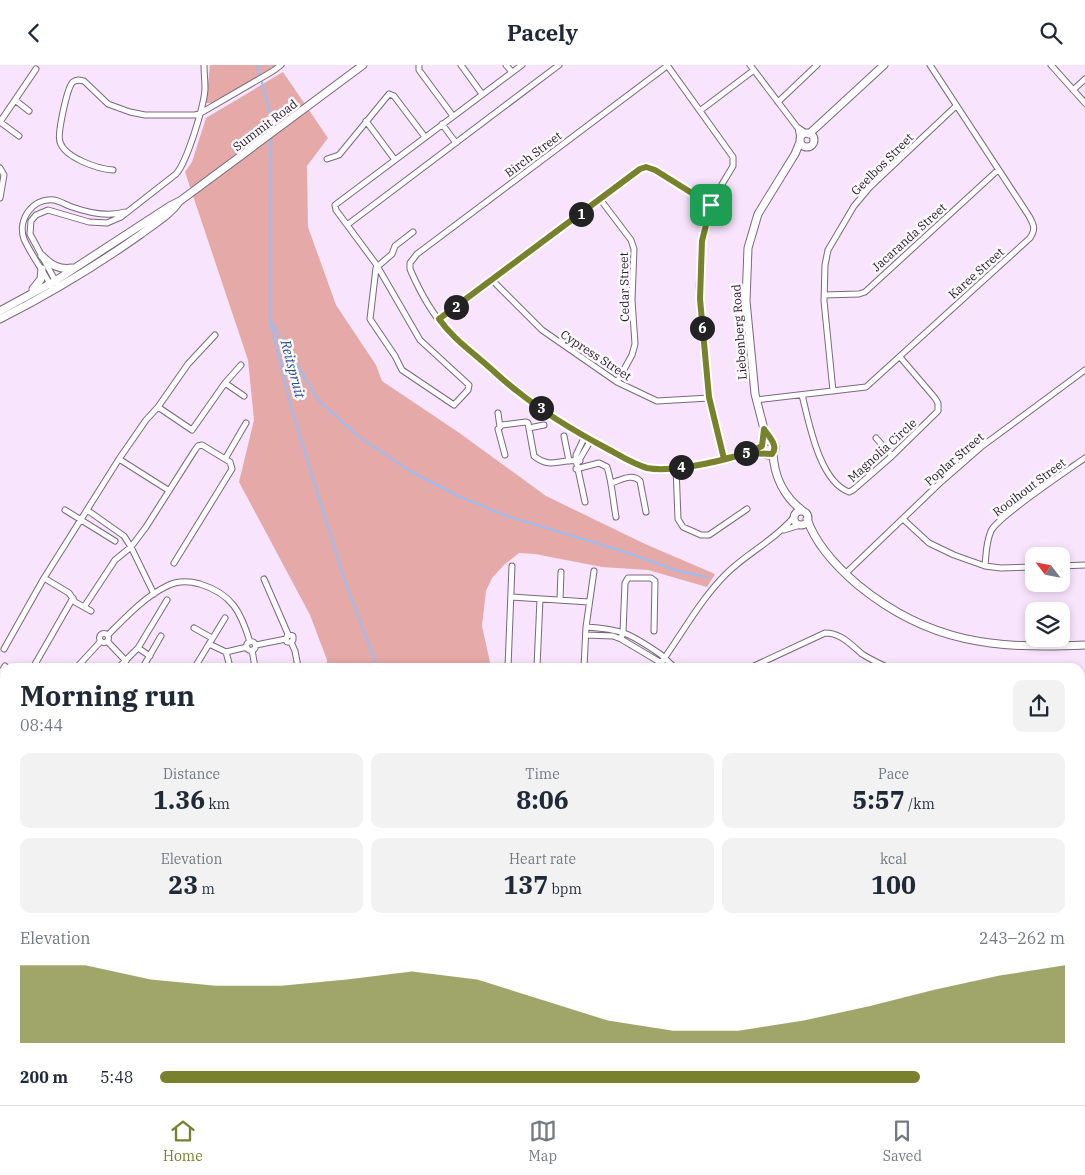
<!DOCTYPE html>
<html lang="en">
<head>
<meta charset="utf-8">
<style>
  body { margin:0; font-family:"IBM Plex Serif",serif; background:#f2f2f3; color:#1f2937; height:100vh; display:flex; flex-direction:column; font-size:19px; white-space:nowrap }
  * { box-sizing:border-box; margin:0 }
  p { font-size:16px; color:#747a83 }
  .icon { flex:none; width:28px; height:28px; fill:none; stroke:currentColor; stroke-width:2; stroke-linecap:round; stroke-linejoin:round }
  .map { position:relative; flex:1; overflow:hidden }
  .sheet { position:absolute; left:0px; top:598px; width:1085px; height:442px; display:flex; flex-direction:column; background:#fff; border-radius:15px 15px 0 0; box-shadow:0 2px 8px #0003 }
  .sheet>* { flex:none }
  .needle { width:32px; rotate:302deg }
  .fabs { position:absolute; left:1025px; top:482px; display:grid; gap:10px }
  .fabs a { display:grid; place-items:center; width:45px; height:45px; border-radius:10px; background:#fff; box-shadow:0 2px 8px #0003; font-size:25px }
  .pin { position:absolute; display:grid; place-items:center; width:42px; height:42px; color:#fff; margin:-21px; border-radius:10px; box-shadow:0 2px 8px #0006 }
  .km { position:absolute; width:25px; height:25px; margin:-12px; border-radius:50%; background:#222; color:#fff; font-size:14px; line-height:25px; text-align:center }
  .round { display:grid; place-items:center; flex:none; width:52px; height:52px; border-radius:10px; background:#f2f2f3 }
  .overview { display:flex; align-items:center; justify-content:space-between; height:85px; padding:0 20px }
  h1 { font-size:28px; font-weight:700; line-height:38px }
  .figures { display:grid; grid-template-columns:repeat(3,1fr); gap:8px; height:85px; padding:5px 20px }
  .figures div { display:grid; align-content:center; border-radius:10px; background:#f2f2f3; text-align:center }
  .figures b { font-size:25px; font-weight:700 }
  .figures small { font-size:14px; font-weight:400 }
  .figures p { font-size:14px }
  .chart { height:140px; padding:10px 20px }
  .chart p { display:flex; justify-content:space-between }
  .chart svg { width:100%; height:90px; margin-top:5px; fill:#79812c; opacity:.7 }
  ul { padding:0 20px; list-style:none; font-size:16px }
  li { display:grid; grid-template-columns:80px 60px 1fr; align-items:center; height:38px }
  li i { height:12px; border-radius:6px; background:#79812c }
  header { display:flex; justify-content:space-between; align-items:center; height:65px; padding:0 20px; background:#fff; font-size:22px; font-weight:700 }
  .tab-bar { display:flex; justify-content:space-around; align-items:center; height:70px; border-top:1px solid #e0e1e3; background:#fff; font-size:14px; color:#747a83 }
  .tab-bar a { display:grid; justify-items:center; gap:2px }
  .tab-bar .active { color:#79812c }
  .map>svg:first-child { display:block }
  .built { fill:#f1d7f7 }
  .green { fill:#e5a9a7 }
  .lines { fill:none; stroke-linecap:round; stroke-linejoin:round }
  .stream { stroke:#98bef7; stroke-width:2 }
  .street-casing { stroke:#7a687e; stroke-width:7 }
  .secondary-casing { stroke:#7a687e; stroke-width:9 }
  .street { stroke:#fff; stroke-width:5 }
  .secondary { stroke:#fff; stroke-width:7 }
  .route-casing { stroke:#fff; stroke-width:10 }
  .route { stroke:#79812c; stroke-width:6 }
  .labels { text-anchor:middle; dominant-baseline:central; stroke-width:5; stroke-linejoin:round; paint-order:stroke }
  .street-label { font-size:12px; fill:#272029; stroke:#fcf8fd }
  .water-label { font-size:14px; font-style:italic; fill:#225093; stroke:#fcf8fd }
</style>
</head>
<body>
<header><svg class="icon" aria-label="back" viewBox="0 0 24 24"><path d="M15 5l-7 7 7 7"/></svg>Pacely<svg class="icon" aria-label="search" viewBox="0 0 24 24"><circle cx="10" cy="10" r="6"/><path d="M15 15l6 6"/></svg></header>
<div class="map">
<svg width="1085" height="1040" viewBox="0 0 1085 1040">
  <rect width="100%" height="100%" fill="#f9e4fd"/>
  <!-- built -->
  <path class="built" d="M790,1035H836L833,1040H798Z"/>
  <!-- green -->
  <path class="green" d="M210,0H276L213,38H206Z
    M283,7L328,73L307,101L308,162L336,240L376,300L382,316L458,367L546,431L645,479L715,509L707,522L648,505L602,502L535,489L519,488L505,499L492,513L486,526L482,561L491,602H327V595L310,550L239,417L254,355L248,295L185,107L192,97L206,53Z
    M542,1035H678L684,1040H547Z"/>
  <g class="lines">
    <!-- stream -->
    <path class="stream" d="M257,0L272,54V64
      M271,71L270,136V256L291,342L310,404L344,513L377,602
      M272,258L318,335L359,372L410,406L458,431L504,450L625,487L678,506L707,512
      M550,1035L556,1040"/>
    <!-- street casing -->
    <g class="street-casing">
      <path id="street" d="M419,0V5L453,51
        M461,0L482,29
        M506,0L512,7
        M667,0L733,92V101L712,136L703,167L699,221L703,281L709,333L724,394
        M750,0L797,62L806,68
        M1051,0L1085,38
        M667,1L417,189L410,198V204C419,225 432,249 448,266C459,278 472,288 485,298C522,331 562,359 606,383C619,390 633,399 647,403C674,408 737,394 761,381
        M1073,25L1085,14
        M15,35L29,46
        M778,37L817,0
        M701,45L754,5
        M366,56L395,95
        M0,57L36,4
        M0,57L19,71
        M442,59L456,78
        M798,63L800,73
        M327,94L339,90L389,29L394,31L425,72
        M0,103L4,110L0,133
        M113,105C98,104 65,93 60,77C57,70 67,22 73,17C77,14 80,15 84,16L108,39L130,47L145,50H195L199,49L273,6L281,0
        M600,134L631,175L634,184L632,235L635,279L632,290L617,317
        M347,160L559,0
        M413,167L395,181L392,189L377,202L376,203L370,254L395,291L402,305L454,340L468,325L469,320L420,275L376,199L336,145L335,140L522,0
        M492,215L542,265L617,317L657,336L709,333
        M56,217L30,169L31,156L36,150L48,145L89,157L107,158L121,152L176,109C187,97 204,41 205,24C205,16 204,8 204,0
        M51,221C43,205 31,190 24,174C17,155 33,132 54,135C60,136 66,140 72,142C89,148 108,152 125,147
        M824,230L859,229L865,227L998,105
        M439,254L640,104L649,103L655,105L711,140
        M225,318L244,331
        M833,326L824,236L825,200L828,185L854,141L870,122L956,41
        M802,330C809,357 819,416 849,427L853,425L892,391L938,346V338L935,333L900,292
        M756,335L866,322L1030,173C1036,164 1034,160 1029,151L930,0
        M158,342L188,299L215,270
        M498,348L500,362
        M529,363L544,360
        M564,371L569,396
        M585,371L576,390V395L585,437
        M876,373L892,391
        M750,387L764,388
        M505,390L498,364L502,360L526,357L528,358L534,391C551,405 562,393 580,396
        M119,394L146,355L158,342L192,365L225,318L241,300
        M225,394L246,358
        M578,397L591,375
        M676,402L678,454L683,462L701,470H709L747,444
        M576,404L599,398L607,402C612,417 613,436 616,452
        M611,418C621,415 632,408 640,416L646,447
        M65,445L115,476
        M87,445L124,471L131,482L154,529
        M903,454L929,478L954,490L985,501L1001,503L1034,502
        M784,465L800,460
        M985,501C986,490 986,477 991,466C997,452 1068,405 1085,393
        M1061,501L1085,500
        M845,509L942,416L981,382L1085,305
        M44,513L69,528L75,537L91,546
        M264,514L288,569
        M511,532L589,537
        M560,534L561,507
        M84,542L115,495L131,482L146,462L195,385L198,381L202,380L230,397L232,404L174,498
        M586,562C622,564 631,569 660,589C666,593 669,599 675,602
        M194,563L212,573
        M99.5 573a4.5 4.5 0 1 1 9 0a4.5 4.5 0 1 1-9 0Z
        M108,570C125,553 144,532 167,521C177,516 189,516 200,519C232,529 241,547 250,577
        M586,570L613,571L621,574L663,599
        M621,574L623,567L625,518L628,513H651L655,516L654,566
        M107,576L126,596
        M246.5 581a4.5 4.5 0 1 1 9 0a4.5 4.5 0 1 1-9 0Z
        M291,577L293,575V571L288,569L286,574L287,577H291L295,586L298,602
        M209,579L226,587L247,582
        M256,580L286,574
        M138,583L150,591
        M4,584L44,513L119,394L168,425
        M252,585L255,602
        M226,587L230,602
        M34,601L73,533
        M77,602L101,576
        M119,602L138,583L167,535
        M143,602L161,571
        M195,602L225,553
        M508,602L512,501
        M537,602L540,534
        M584,602L586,562L594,506
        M658,602C681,571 699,536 726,509C747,488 775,475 794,452
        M752,602L825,568C841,568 850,579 862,589C870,594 878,598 887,602
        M0,609L5,601
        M1080,630H1085
        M0,641L5,644
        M0,661L5,651
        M0,747L5,732
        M0,764L5,766
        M1080,831H1085
        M0,858L5,863
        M0,866L5,871
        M1080,887L1085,891
        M0,924L5,919
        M0,938L5,933
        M1080,950L1085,954
        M0,977L5,972
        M1080,1004L1085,1040
        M0,1008L5,1011
        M13,1035L18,1040
        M43,1035L44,1040
        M256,1035L262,1040
        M272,1035L280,1040
        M962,1035V1040
        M3,1040L8,1035
        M54,1040L59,1035
        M92,1040L93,1035
        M128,1040L130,1035
        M857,1040L861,1035"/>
    </g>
    <!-- secondary casing -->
    <g class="secondary-casing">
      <path id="secondary" d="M800 75a7 7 0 1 1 14 0a7 7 0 1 1-14 0Z
        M809,69L884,0
        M42,191C51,200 59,205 72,203
        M33,224L41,214L42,204
        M0,246L55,216L170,141L180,136L363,0
        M0,254C49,229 96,201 141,169C154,159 170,150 179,137
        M761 383a7 7 0 1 1 14 0a7 7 0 1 1-14 0Z
        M772,377L764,364L755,329L746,236L748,183L758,149L795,89L800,77
        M773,388C774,411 784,432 803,446
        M794 453a7 7 0 1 1 14 0a7 7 0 1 1-14 0Z
        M807,454C816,480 838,503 858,520C930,579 996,584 1085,580"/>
    </g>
    <!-- street -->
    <use href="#street" class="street"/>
    <!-- secondary -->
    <use href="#secondary" class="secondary"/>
  </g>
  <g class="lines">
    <!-- route casing -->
    <g class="route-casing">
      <path id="route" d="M711,140L655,105L646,102L640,104L439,254C451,271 467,283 482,296C494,306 505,317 517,326C544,348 576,367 606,383C619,390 633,399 647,403C674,408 737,394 762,381L764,364C769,372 779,381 772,389L749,388L724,394L709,332L700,234L702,176L711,140"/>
    </g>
    <!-- route -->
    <use href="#route" class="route"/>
  </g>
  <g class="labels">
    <!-- street labels -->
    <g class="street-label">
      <text transform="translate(265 60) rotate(-37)">Summit Road</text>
      <text transform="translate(533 89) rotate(-37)">Birch Street</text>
      <text transform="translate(882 99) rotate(-45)">Geelbos Street</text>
      <text transform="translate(909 172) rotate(-42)">Jacaranda Street</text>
      <text transform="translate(976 208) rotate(-42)">Karee Street</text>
      <text transform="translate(624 222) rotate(-91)">Cedar Street</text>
      <text transform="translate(739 267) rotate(-94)">Liebenberg Road</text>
      <text transform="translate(596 290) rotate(33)">Cypress Street</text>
      <text transform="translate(882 385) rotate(-42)">Magnolia Circle</text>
      <text transform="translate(954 394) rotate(-41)">Poplar Street</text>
      <text transform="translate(1029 422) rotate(-37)">Rooihout Street</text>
    </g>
    <!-- water labels -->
    <g class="water-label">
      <text transform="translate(293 304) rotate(75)">Reitspruit</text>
    </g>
  </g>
</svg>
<div class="fabs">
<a><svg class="needle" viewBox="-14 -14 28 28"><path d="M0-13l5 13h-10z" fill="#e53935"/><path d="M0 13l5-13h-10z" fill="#747a83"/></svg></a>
<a><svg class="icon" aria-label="layers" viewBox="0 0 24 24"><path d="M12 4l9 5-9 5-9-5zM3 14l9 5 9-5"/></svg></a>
</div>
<div class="pin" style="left:711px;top:140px;background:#1e9e55"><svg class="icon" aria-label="arrive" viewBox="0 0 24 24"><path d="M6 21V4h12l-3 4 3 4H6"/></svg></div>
<b class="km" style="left:581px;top:149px">1</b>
<b class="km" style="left:456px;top:242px">2</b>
<b class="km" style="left:541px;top:343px">3</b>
<b class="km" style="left:681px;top:402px">4</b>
<b class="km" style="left:746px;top:388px">5</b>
<b class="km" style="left:702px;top:263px">6</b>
<section class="sheet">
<div class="overview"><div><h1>Morning run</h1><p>08:44</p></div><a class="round"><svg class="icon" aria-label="share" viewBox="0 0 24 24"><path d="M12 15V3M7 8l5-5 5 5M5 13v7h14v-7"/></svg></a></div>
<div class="figures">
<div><p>Distance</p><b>1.36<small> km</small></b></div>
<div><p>Time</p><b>8:06</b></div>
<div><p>Pace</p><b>5:57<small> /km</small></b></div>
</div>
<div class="figures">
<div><p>Elevation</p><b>23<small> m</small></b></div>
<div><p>Heart rate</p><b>137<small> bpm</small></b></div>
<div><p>kcal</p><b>100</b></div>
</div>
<div class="chart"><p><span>Elevation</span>243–262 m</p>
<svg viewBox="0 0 160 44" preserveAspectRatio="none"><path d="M0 44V6L10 6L20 13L30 16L40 16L50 13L60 9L70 13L80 23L90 33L100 38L110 38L120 33L130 26L140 18L150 11L160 6V44z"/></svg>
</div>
<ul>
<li><b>200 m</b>5:48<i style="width:84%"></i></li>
</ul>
</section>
</div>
<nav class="tab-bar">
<a class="active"><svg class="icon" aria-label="home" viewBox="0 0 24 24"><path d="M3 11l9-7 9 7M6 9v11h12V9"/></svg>Home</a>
<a><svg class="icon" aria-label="map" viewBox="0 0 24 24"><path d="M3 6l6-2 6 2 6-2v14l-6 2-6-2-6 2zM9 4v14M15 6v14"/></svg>Map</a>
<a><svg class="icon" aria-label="saved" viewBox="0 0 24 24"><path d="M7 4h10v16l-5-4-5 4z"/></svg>Saved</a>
</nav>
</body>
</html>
